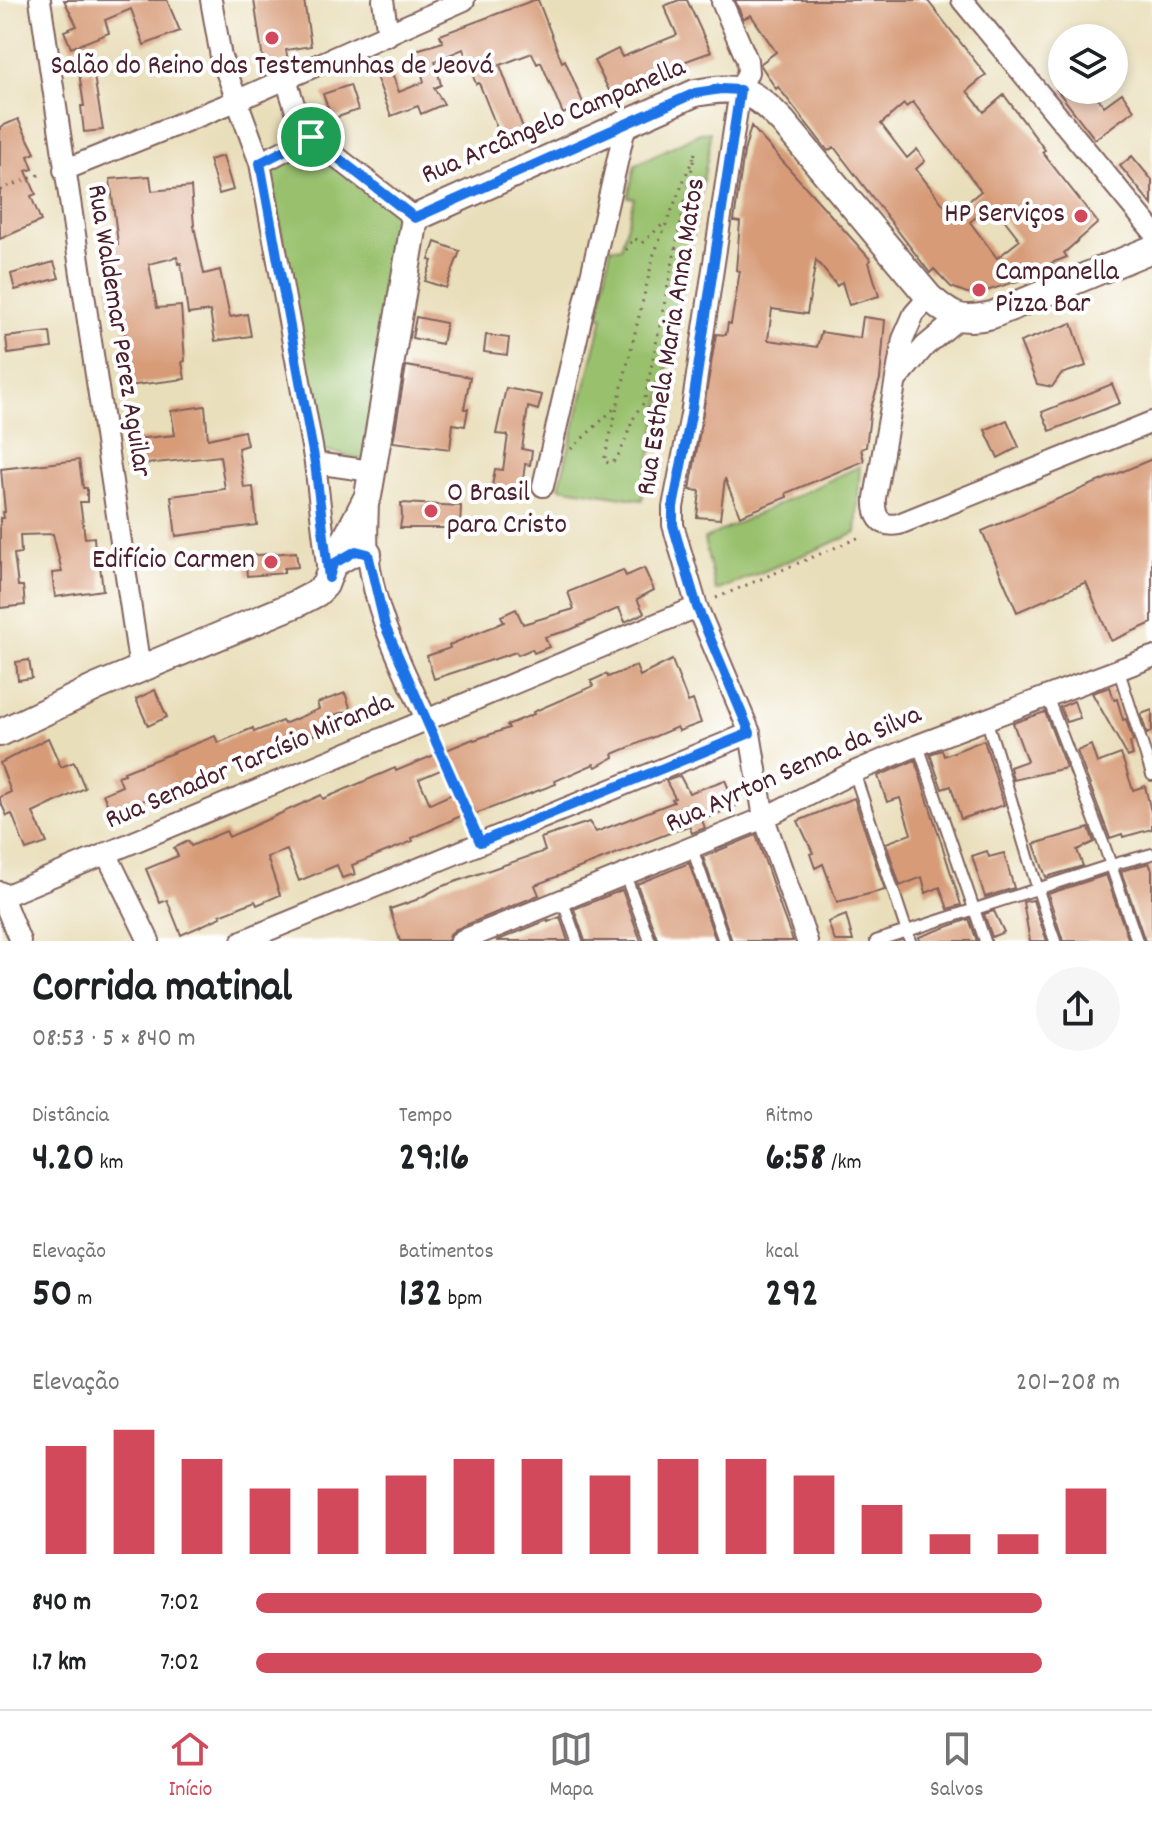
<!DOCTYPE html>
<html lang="pt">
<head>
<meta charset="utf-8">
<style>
  body { margin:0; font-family:Dekko,sans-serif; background:#f6f6f6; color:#202124; height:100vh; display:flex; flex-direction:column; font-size:30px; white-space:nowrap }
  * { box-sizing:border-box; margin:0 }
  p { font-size:26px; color:#757577 }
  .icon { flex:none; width:44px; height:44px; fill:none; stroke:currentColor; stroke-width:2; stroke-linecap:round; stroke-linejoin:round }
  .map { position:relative; height:941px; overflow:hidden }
  .drawer { display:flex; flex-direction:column; background:#fff; flex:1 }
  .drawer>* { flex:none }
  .buttons { position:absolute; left:1048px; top:24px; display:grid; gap:16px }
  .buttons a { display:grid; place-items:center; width:80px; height:80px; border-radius:50%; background:#fff; box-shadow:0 4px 12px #0003; font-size:40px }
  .pin { position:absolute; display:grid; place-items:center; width:68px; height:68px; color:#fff; margin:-34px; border:4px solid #fff; border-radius:50%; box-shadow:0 2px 8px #0007 }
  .round { display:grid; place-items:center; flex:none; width:84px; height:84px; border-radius:42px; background:#f6f6f6 }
  .head { display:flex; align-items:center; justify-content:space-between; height:136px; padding:0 32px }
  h1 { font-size:44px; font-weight:700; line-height:60px }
  .stats { display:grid; grid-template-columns:repeat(3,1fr); gap:12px; height:136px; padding:8px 32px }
  .stats div { display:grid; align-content:center }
  .stats b { font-size:40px; font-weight:700 }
  .stats small { font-size:22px; font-weight:400 }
  .stats p { font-size:22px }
  .chart { height:224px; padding:16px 32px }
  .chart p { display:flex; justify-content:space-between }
  .chart svg { width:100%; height:144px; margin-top:8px; stroke:#d1495b; stroke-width:6 }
  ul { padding:0 32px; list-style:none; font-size:26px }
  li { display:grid; grid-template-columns:128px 96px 1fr; align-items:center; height:60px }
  li i { height:20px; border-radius:10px; background:#d1495b }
  .tab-bar { display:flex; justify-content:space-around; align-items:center; height:112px; border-top:2px solid #e0e0e0; background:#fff; font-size:22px; color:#757577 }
  .tab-bar a { display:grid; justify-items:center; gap:4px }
  .tab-bar .current { color:#d1495b }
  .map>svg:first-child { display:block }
  .green { fill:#99c16d; stroke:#72704c; stroke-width:2 }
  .building { fill:#d79b78; fill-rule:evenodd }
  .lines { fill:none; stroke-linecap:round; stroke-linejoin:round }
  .service-casing { stroke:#82625d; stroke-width:14 }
  .minor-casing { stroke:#82625d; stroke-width:24 }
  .tertiary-casing { stroke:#82625d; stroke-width:30 }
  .path { stroke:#82625d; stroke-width:3; stroke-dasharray:2 6; stroke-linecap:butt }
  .service { stroke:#fff; stroke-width:10 }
  .minor { stroke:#fff; stroke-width:20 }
  .tertiary { stroke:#fff; stroke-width:26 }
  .route-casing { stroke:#fff; stroke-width:16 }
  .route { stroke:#1a73e8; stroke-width:10 }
  .poi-dot { fill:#d1495b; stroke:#fff; stroke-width:3 }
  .labels { text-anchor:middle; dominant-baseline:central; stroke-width:8; stroke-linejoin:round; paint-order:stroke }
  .poi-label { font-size:28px; fill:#4a1f2b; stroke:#fff; text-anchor:end }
  .street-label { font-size:28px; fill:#4a1f2b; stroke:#fff }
</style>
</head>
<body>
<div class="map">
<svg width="1152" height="941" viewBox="0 0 1152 941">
  <rect width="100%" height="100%" fill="#fff"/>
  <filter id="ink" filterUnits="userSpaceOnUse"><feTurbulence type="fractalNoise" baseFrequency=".0125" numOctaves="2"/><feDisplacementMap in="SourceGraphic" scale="16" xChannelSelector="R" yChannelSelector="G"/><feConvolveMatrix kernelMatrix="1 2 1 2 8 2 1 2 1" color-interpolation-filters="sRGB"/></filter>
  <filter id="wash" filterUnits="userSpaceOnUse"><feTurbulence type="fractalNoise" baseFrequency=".006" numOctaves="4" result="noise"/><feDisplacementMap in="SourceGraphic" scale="32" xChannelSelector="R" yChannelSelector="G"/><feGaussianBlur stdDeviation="1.8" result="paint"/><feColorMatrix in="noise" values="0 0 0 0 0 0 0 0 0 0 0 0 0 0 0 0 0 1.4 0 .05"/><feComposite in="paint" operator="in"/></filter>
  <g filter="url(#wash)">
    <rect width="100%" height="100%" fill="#e9deba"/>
    <!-- green -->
    <path class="green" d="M710,132L709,150L642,500L559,487L603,317L598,316L611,247L621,248L634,198L628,197L635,165L700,133Z
      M310,146L415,218L364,460L321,449L268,159Z
      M860,466L856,533L716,591L704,539Z"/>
    <g id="blocks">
      <!-- building -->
      <path class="building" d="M64,0H167L180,31L144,45L131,9L105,20L109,33L71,48L64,31L77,26Z
        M254,0H304L311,46L286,50L288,61L264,67Z
        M534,0H538L562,62L565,60L584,105L563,114L541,62L537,64L532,53L500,65L527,139L505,148L479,83L476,84L463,49L435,61L441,85L434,88L444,104L421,114L418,106L391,116L373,68L388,62L399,92L424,82L416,50L443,42L440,35Z
        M679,0H687L711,52L634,80L611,94L594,61L618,49L622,57L677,35L664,6Z
        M735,0H927L986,75L967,91L984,112L1004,95L1045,150L1042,152L1098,223L1064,253L1067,257L1018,276L1021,280L980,293H967L951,287L934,269L930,273L834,147L828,151L778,87L776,89L760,64L776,52L751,15L743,19ZM913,102L981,191L959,209L955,203L947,209L916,169L925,161L917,149L907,158L881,124L904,104L906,107ZM992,204L1020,240L997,258L970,222Z
        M93,70L103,130L84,132L81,106H84L79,72Z
        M350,85L358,110L332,119L323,94Z
        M1057,90H1091L1104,106L1122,93L1134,110L1095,139Z
        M18,119L35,153L28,156L33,169L26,171L36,194L31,196L41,221L0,239V127Z
        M751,126L871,260L869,262L879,296L849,305L842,282L837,286L816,260L807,314L772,309L768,340L817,347L821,332L860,338L863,317L885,320L880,379L871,408L866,447L861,449L864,461L786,493L787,497L740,516L725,478L720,519L697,517L700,491L690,490L716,334L726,335L728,323L731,324L740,271L736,270L740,222L734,221L744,152Z
        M223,156L233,190L219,194L209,160Z
        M1132,156L1152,180V205L1120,166Z
        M150,176L152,191L191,187L194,226L204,274L220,270L230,317L247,314L251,336L215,341L210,311L188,314L181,263L178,264L177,257L149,264L157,308L181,306L185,361L182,362L185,379L127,386V361L122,312L112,314L107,286L113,284L104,248L118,244L110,179Z
        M435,242L460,251L446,288L425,281L432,261L429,260Z
        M54,262L59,278L15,290L11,274Z
        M416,317L446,323L442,344L412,338Z
        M1072,323L1086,366L1061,374L1052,387L1037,384L1020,342Z
        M50,332L52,348L8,354L6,337Z
        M486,335L509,338L507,355L484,352Z
        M406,366L470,377L464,409H468L465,426L453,424L450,449L393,442Z
        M1112,384L1120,403L1050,431L1042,412Z
        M506,388L542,395L538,410L528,407L522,449L532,451L530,465L525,464L521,496L491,492L495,469L503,470L508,435L496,434Z
        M205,406L208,439L244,431L247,445L238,448L244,488L253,487L257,525L176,536L171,496L225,489L220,456L128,466L125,440L175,435L171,411Z
        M1007,420L1019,447L998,458L985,430Z
        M1152,459V623L1111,641L1086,582L1017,612L982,531Z
        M79,460L83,488H87V502H80L85,538L94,537L96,567L100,566L103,590L55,597L52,573L62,572L53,534L20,535L21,553L14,554L18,586H23L25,605L0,608V518H4L3,512H5L1,469Z
        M401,503L461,506L460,528H400L402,516Z
        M296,552L298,567L284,568V573L247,576L245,556Z
        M644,568L654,590L637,599L644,613L625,622L619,608L570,630L545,637L549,647L534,653L532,649L518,655L516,652L434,679L427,656L450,648L449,645L504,622L501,616L516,609L523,624L574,609L568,592L623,570L626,576Z
        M29,660L32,678L18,680L16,662Z
        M672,660L688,702L693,700L701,723L679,731L677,727L613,754L614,757L596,767L594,764L555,781L556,784L475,814L474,810L412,838L413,841L352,865L355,874L342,878L337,865L299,881L287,850L267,857L280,895L257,905L255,901L220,915L221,917L181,935L167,900L160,903L146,869L178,856L174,848L188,841L191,846L226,831L229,837L321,795L323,799L395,768L396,771L473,739L474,740L509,728L507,725L534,714L533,712L593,686L591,681L606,674L608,677L636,666L640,676ZM452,765L461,790L430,804L419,779Z
        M1110,687L1114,700L1117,699L1123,720L1126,719L1133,741L1130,743L1133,755L1128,757L1092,693Z
        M155,690L167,717L148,726L136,699Z
        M345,693L351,710L335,715L337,723L321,728L322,732L124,808L125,810L112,815L103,794L122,786L118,776L125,774L124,772L215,736L218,743L253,728L254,732L282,721L284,724L319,709L317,703Z
        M1074,701L1080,718L1066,722L1060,707Z
        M1152,710V731L1147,734L1141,714Z
        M1045,712L1066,768L1013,780L1010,767L1027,761L1013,723Z
        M48,738L61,767L74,762L85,788L33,813L47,843L26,850L12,814L7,816L0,801V797L11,792L0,763Z
        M984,740L1004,805L961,819L951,786L942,789L930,754L942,750L944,756Z
        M1091,745L1097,763L1121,754L1133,790L1145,786L1152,816V829L1123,837L1122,834L1110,838L1077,751Z
        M915,760L961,905L948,909L940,887L926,893L922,877L900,886L886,843L911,834L900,798L887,802L878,776Z
        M680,776L689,793L725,780L736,806L702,820L705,828L692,833L689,826L685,827L535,885L539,895L456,929L450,934L448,941H400L390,909L416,900L440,887L545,851L541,838L589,822L596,832L674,802L672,799L675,798L666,781Z
        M854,798L885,890L837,902L823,864L815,868L810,854L813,853L798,821Z
        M1089,828L1094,842L1077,850L1083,866L1046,877L1034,844Z
        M756,835L781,909L793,941H732L703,857Z
        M987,851L989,857L1004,853L1014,888L985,897L972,856Z
        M689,863L716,941H658L637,884Z
        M1149,863L1152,870V941H1145L1121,871Z
        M1106,875L1129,941H1063L1048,894Z
        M622,890L641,941H585L574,909Z
        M1033,900L1038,916L1047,941H1030L1023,902Z
        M994,911L1004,932L992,937L984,914Z
        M846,915L853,941H835L828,922Z
        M560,917L568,941H496L548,920V922Z
        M969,919L977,941H920L919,937Z"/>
    </g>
  </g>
  <g filter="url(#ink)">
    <use href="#blocks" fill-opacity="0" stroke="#82625d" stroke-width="2"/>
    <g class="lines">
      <!-- service casing -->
      <g class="service-casing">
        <path id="service" d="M1118,668L1152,775
          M1047,696L1104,845L1137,941
          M986,719C1011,793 1029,868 1055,941
          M918,745L985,941
          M854,772L910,941
          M692,848L724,941
          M625,875L650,941
          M562,899L577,941
          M876,941L1111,865L1152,854"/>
      </g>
      <!-- minor casing -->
      <g class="minor-casing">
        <path id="minor" d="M40,0L140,669
          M211,0L221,57L260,163L315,463L328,574
          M383,0L388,35
          M962,0L1152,230
          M722,2L747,60L748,72L740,90L691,415L673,507V525L697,607L750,733L764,818L807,941
          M286,79L295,108L311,137L415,218
          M260,163L311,137
          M64,170L236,101L464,0
          M929,297L914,314L903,339L875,498C874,515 879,528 899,524L1152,422
          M897,379L925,346L959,318
          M315,463L371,471
          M543,486L626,123
          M368,498C368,516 366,536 368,554C374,613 402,666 426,719
          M106,853L149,941
          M0,892L20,941
          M2,897L697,607
          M242,941L750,733
          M461,941L764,818L854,772L918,745L1152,657"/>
      </g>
      <!-- tertiary casing -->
      <g class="tertiary-casing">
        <path id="tertiary" d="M333,564L356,551L368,554
          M0,733L97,687L296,604L317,593L325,585L333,564L368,496L415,218L695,93C741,85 751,89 783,122L929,297C953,318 961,322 992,315L1152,249"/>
      </g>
      <!-- path -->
      <path class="path" d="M695,153L644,403C627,420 628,448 611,464L604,461L654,254Z
        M0,190L44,173
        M626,250L634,238L642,243L662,225
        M571,449L618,405
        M716,598L860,537
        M433,736L474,828"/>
      <!-- service -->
      <use href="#service" class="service"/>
      <!-- minor -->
      <use href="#minor" class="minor"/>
      <!-- tertiary -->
      <use href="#tertiary" class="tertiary"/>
    </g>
  </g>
  <g class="lines" filter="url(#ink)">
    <!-- route casing -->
    <g class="route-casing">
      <path id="route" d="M721,89L740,90L691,415L673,507V525L697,607L750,733L480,842L385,626L368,554L356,551L333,564L329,578L315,463L260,163L311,137L415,218L695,93Z"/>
    </g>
    <!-- route -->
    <use href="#route" class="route"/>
  </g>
  <!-- markers -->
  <g class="poi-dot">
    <circle cx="272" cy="38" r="8"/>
    <circle cx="1081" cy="216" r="8"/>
    <circle cx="979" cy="290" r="8"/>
    <circle cx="431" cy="511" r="8"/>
    <circle cx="271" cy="562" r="8"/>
  </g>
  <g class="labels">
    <!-- poi labels -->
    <g class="poi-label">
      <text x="272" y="68" text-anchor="middle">Salão do Reino das Testemunhas de Jeová</text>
      <text x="1065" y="216">HP Serviços</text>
      <text x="995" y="274" text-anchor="start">Campanella<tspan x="995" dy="32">Pizza Bar</tspan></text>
      <text x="447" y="495" text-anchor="start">O Brasil<tspan x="447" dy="32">para Cristo</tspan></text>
      <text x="255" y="562">Edifício Carmen</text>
    </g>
    <!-- street labels -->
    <g class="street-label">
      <text transform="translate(554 123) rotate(-23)">Rua Arcângelo Campanella</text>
      <text transform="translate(117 331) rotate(81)">Rua Waldemar Perez Aguilar</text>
      <text transform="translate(673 337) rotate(-81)">Rua Esthela Maria Anna Matos</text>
      <text transform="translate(250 763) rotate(-23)">Rua Senador Tarcísio Miranda</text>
      <text transform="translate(794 771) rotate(-24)">Rua Ayrton Senna da Silva</text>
    </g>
  </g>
</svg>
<div class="buttons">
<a><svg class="icon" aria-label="layers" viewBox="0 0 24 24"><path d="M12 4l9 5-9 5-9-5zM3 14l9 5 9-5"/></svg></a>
</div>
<div class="pin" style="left:311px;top:137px;background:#1e9e55"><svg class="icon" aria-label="arrive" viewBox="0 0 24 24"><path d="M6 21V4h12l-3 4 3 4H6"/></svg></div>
</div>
<section class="drawer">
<div class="head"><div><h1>Corrida matinal</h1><p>08:53 · 5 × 840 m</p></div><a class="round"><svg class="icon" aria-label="share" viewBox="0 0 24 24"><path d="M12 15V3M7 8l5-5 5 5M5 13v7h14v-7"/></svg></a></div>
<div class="stats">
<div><p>Distância</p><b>4.20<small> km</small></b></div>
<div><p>Tempo</p><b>29:16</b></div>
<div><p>Ritmo</p><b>6:58<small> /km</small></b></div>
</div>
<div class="stats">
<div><p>Elevação</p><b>50<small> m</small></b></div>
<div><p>Batimentos</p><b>132<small> bpm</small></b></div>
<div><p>kcal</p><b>292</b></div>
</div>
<div class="chart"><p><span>Elevação</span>201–208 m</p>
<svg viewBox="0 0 160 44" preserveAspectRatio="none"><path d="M5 44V11M15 44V6M25 44V15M35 44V24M45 44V24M55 44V20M65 44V15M75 44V15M85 44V20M95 44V15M105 44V15M115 44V20M125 44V29M135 44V38M145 44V38M155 44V24"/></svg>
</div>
<ul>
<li><b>840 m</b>7:02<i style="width:91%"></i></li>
<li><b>1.7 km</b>7:02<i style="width:91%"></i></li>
</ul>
</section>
<nav class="tab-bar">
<a class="current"><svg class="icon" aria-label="home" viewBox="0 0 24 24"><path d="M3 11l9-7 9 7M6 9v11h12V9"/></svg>Início</a>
<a><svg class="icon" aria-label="map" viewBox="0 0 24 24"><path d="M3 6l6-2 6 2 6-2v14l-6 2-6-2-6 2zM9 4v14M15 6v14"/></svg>Mapa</a>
<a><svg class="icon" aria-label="saved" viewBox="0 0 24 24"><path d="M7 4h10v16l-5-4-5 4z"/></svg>Salvos</a>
</nav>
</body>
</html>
